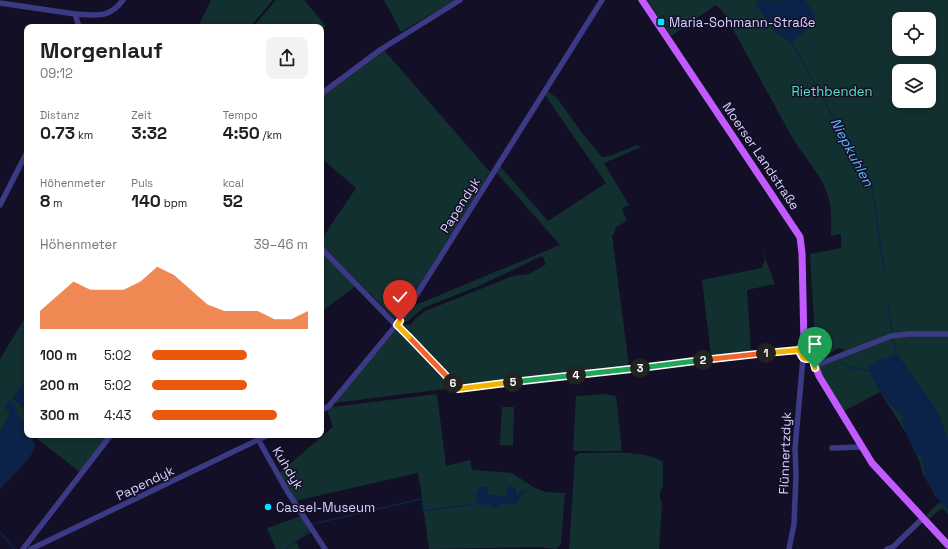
<!DOCTYPE html>
<html lang="de">
<head>
<meta charset="utf-8">
<style>
  body { margin:0; font-family:"Space Grotesk",sans-serif; background:#f2f2f2; color:#202124; height:100vh; display:flex; flex-direction:column; font-size:15px; white-space:nowrap }
  * { box-sizing:border-box; margin:0 }
  p { font-size:13px; color:#757577 }
  .icon { flex:none; width:22px; height:22px; fill:none; stroke:currentColor; stroke-width:2; stroke-linecap:round; stroke-linejoin:round }
  .map { position:relative; flex:1; overflow:hidden }
  .drawer { position:absolute; left:24px; top:24px; width:300px; height:414px; display:flex; flex-direction:column; background:#fff; border-radius:8px; box-shadow:0 2px 6px #0003 }
  .drawer>* { flex:none }
  .tools { position:absolute; left:892px; top:12px; display:grid; gap:8px }
  .tools a { display:grid; place-items:center; width:44px; height:44px; border-radius:8px; background:#fff; box-shadow:0 2px 6px #0003; font-size:20px }
  .pin { position:absolute; display:grid; place-items:center; width:34px; height:34px; color:#fff; margin:-41px -17px; border-radius:50% 50% 50% 0; rotate:-45deg; box-shadow:0 0 4px #0007 }
  .pin .icon { rotate:45deg }
  .km { position:absolute; width:20px; height:20px; margin:-10px; border-radius:50%; background:#222; color:#fff; font-size:11px; line-height:20px; text-align:center }
  .round { display:grid; place-items:center; flex:none; width:42px; height:42px; border-radius:8px; background:#f2f2f2 }
  .summary { display:flex; align-items:center; justify-content:space-between; height:68px; padding:0 16px }
  h1 { font-size:22px; font-weight:700; line-height:30px }
  .metrics { display:grid; grid-template-columns:repeat(3,1fr); gap:6px; height:68px; padding:4px 16px }
  .metrics div { display:grid; align-content:center }
  .metrics b { font-size:17px; font-weight:700 }
  .metrics small { font-size:11px; font-weight:400 }
  .metrics p { font-size:11px }
  .chart { height:112px; padding:8px 16px }
  .chart p { display:flex; justify-content:space-between }
  .chart svg { width:100%; height:72px; margin-top:4px; fill:#ea580c; opacity:.7 }
  ul { padding:0 16px; list-style:none; font-size:13px }
  li { display:grid; grid-template-columns:64px 48px 1fr; align-items:center; height:30px }
  li i { height:10px; border-radius:5px; background:#ea580c }
  .map>svg:first-child { display:block }
  .green { fill:#12302f; fill-rule:evenodd }
  .water { fill:#0c2248 }
  .lines { fill:none; stroke-linecap:round; stroke-linejoin:round }
  .stream { stroke:#0c2248; stroke-width:1.5 }
  .minor { stroke:#3d3a85; stroke-width:5.5 }
  .major { stroke:#c25bff; stroke-width:7 }
  .split-1-casing { stroke:#fff; stroke-width:8 }
  .split-2-casing { stroke:#fff; stroke-width:8 }
  .split-3-casing { stroke:#fff; stroke-width:8 }
  .split-4-casing { stroke:#fff; stroke-width:8 }
  .split-5-casing { stroke:#fff; stroke-width:8 }
  .split-6-casing { stroke:#fff; stroke-width:8 }
  .split-7-casing { stroke:#fff; stroke-width:8 }
  .split-8-casing { stroke:#fff; stroke-width:8 }
  .split-1 { stroke:#f5b400; stroke-width:5 }
  .split-2 { stroke:#f0652b; stroke-width:5 }
  .split-3 { stroke:#22a559; stroke-width:5 }
  .split-4 { stroke:#22a559; stroke-width:5 }
  .split-5 { stroke:#22a559; stroke-width:5 }
  .split-6 { stroke:#f5b400; stroke-width:5 }
  .split-7 { stroke:#f0652b; stroke-width:5 }
  .split-8 { stroke:#f5b400; stroke-width:5 }
  .poi-dot { fill:#00e5ff; stroke:#130f26; stroke-width:1.5 }
  .labels { text-anchor:middle; dominant-baseline:central; stroke-width:3; stroke-linejoin:round; paint-order:stroke }
  .poi-label { font-size:13px; fill:#d9d4ff; stroke:#130f26; text-anchor:start }
  .park-label { font-size:13px; fill:#5fe0c0; stroke:#130f26 }
  .street-label { font-size:13px; fill:#d9d4ff; stroke:#130f26 }
  .water-label { font-size:14px; font-style:italic; fill:#62b6ff; stroke:#130f26 }
</style>
</head>
<body>
<div class="map">
<svg width="948" height="549" viewBox="0 0 948 549">
  <rect width="100%" height="100%" fill="#130f26"/>
  <!-- green -->
  <path class="green" d="M211,0H273L250,27H198Z
    M276,0H304L326,26L321,30V27H268L265,24L263,27H253Z
    M384,0H455L401,32Z
    M647,0H948V514L942,508L929,519L926,515L939,503H941L923,475L920,463L906,433L880,392L844,411L817,366L845,350L839,348L825,356C819,350 820,335 808,337V335L813,334L814,323L810,254L841,248V234L831,236C831,225 832,210 829,199C823,177 805,158 793,139L724,13L716,5L671,36ZM899,19H929V49H899ZM899,71H929V101H899Z
    M384,50L490,172L397,321L321,244V240L356,188L321,158V95Z
    M546,90L557,98L582,133L602,157L610,156L637,145L641,147L604,163L629,205L622,208L627,221L616,227L614,234L612,235L629,366L464,386L454,381L400,325L402,324L411,325L414,320L425,311L513,276L529,274L546,264L542,256L481,285L423,308L408,321H401L411,307L560,245L495,171L499,165L548,221L606,183L544,94Z
    M761,247L775,284L747,290L751,352L630,367L711,356L702,280L762,268L765,260Z
    M321,251L356,286L321,312Z
    M27,314V379L12,398L27,410V423L17,416L10,401L6,405L7,410L11,412L0,433V359Z
    M398,328L453,388L334,403L335,401Z
    M437,394L446,466L470,460L472,470L512,473L533,487L546,492L565,493L561,543L557,549L538,547L429,549L422,499L313,524L422,498L418,473L295,501L278,474L333,427L327,410L333,407Z
    M605,394L616,396L622,451H573L576,396Z
    M502,407H514L513,446L500,445Z
    M32,435L38,437L39,435H108L80,472Z
    M580,453C603,453 644,449 663,462V487C659,492 659,497 662,503L659,549H569L575,456Z
    M301,516L311,532L296,542L300,549H276L267,528Z"/>
  <!-- water -->
  <path class="water" d="M805,0L815,15L808,28L792,43L779,36L757,7L755,1Z
    M897,354L937,410L948,439V509L934,496L933,489L926,479L922,458L916,455L901,420L904,419L903,416C887,402 874,388 869,367L878,360Z
    M27,379V410L12,398Z
    M10,400L16,405L17,416L27,423V435H32C32,439 34,441 35,444C36,456 8,480 0,489V433L11,413L7,410L6,405Z
    M509,486L516,488V496L522,490H525L517,504H500L495,508L491,507L490,504L480,505C476,499 474,492 481,487H487L488,494C491,495 503,496 507,497L508,496L506,491Z"/>
  <g class="lines">
    <!-- stream -->
    <path class="stream" d="M792,43L872,187L884,270
      M888,302L892,334
      M893,337L896,355
      M842,362L850,368H858L870,371
      M313,524L422,499L423,511L474,504L480,501
      M0,532L14,549
      M286,549L310,530"/>
    <!-- minor -->
    <path class="minor" d="M0,3L75,14L79,27
      M75,14C96,15 109,19 123,0
      M321,94L380,50L460,0
      M0,205L27,152
      M321,248L458,389L799,350
      M814,366L891,336L909,334H948
      M321,410L329,406L402,318L602,0
      M258,439L287,491L325,549
      M832,448L862,447
      M23,549L111,435
      M31,549L268,435
      M789,549L794,524L796,476L795,449L803,358
      M887,549L893,547L923,518"/>
    <!-- major -->
    <path class="major" d="M642,0L800,237L802,253L804,344
      M799 351a8 8 0 1 1 16 0a8 8 0 1 1-16 0Z
      M812,357L819,376L872,463L948,545"/>
  </g>
  <g class="lines">
    <!-- split-1 casing -->
    <g class="split-1-casing">
      <path id="split-1" d="M766,353L799,350L803,358L807,359L812,357L815,368"/>
    </g>
    <!-- split-2 casing -->
    <g class="split-2-casing">
      <path id="split-2" d="M703,360L766,353"/>
    </g>
    <!-- split-3 casing -->
    <g class="split-3-casing">
      <path id="split-3" d="M640,368L703,360"/>
    </g>
    <!-- split-4 casing -->
    <g class="split-4-casing">
      <path id="split-4" d="M576,375L640,368"/>
    </g>
    <!-- split-5 casing -->
    <g class="split-5-casing">
      <path id="split-5" d="M513,382L576,375"/>
    </g>
    <!-- split-6 casing -->
    <g class="split-6-casing">
      <path id="split-6" d="M453,383L458,389L513,382"/>
    </g>
    <!-- split-7 casing -->
    <g class="split-7-casing">
      <path id="split-7" d="M409,337L453,383"/>
    </g>
    <!-- split-8 casing -->
    <g class="split-8-casing">
      <path id="split-8" d="M400,321L397,325L409,337"/>
    </g>
    <!-- split-1 -->
    <use href="#split-1" class="split-1"/>
    <!-- split-2 -->
    <use href="#split-2" class="split-2"/>
    <!-- split-3 -->
    <use href="#split-3" class="split-3"/>
    <!-- split-4 -->
    <use href="#split-4" class="split-4"/>
    <!-- split-5 -->
    <use href="#split-5" class="split-5"/>
    <!-- split-6 -->
    <use href="#split-6" class="split-6"/>
    <!-- split-7 -->
    <use href="#split-7" class="split-7"/>
    <!-- split-8 -->
    <use href="#split-8" class="split-8"/>
  </g>
  <!-- markers -->
  <g class="poi-dot">
    <rect x="657" y="18" width="8" height="8" rx="2"/>
    <circle cx="268" cy="507" r="4"/>
  </g>
  <g class="labels">
    <!-- poi labels -->
    <g class="poi-label">
      <text x="669" y="22">Maria-Sohmann-Straße</text>
      <text x="276" y="507">Cassel-Museum</text>
    </g>
    <!-- park labels -->
    <g class="park-label">
      <text x="832" y="91">Riethbenden</text>
    </g>
    <!-- street labels -->
    <g class="street-label">
      <text transform="translate(761 156) rotate(56)">Moerser Landstraße</text>
      <text transform="translate(460 205) rotate(-58)">Papendyk</text>
      <text transform="translate(785 453) rotate(-88)">Flünnertzdyk</text>
      <text transform="translate(288 468) rotate(59)">Kuhdyk</text>
      <text transform="translate(145 483) rotate(-26)">Papendyk</text>
    </g>
    <!-- water labels -->
    <g class="water-label">
      <text transform="translate(852 152) rotate(62)">Niepkuhlen</text>
    </g>
  </g>
</svg>
<div class="tools">
<a><svg class="icon" aria-label="locate" viewBox="0 0 24 24"><circle cx="12" cy="12" r="6"/><path d="M12 2v4M12 18v4M2 12h4M18 12h4"/></svg></a>
<a><svg class="icon" aria-label="layers" viewBox="0 0 24 24"><path d="M12 4l9 5-9 5-9-5zM3 14l9 5 9-5"/></svg></a>
</div>
<div class="pin" style="left:815px;top:368px;background:#1e9e55"><svg class="icon" aria-label="arrive" viewBox="0 0 24 24"><path d="M6 21V4h12l-3 4 3 4H6"/></svg></div>
<div class="pin" style="left:400px;top:321px;background:#d93025"><svg class="icon" aria-label="check" viewBox="0 0 24 24"><path d="M5 12l5 5 9-10"/></svg></div>
<b class="km" style="left:766px;top:353px">1</b>
<b class="km" style="left:703px;top:360px">2</b>
<b class="km" style="left:640px;top:368px">3</b>
<b class="km" style="left:576px;top:375px">4</b>
<b class="km" style="left:513px;top:382px">5</b>
<b class="km" style="left:453px;top:383px">6</b>
<section class="drawer">
<div class="summary"><div><h1>Morgenlauf</h1><p>09:12</p></div><a class="round"><svg class="icon" aria-label="share" viewBox="0 0 24 24"><path d="M12 15V3M7 8l5-5 5 5M5 13v7h14v-7"/></svg></a></div>
<div class="metrics">
<div><p>Distanz</p><b>0.73<small> km</small></b></div>
<div><p>Zeit</p><b>3:32</b></div>
<div><p>Tempo</p><b>4:50<small> /km</small></b></div>
</div>
<div class="metrics">
<div><p>Höhenmeter</p><b>8<small> m</small></b></div>
<div><p>Puls</p><b>140<small> bpm</small></b></div>
<div><p>kcal</p><b>52</b></div>
</div>
<div class="chart"><p><span>Höhenmeter</span>39–46 m</p>
<svg viewBox="0 0 160 44" preserveAspectRatio="none"><path d="M0 44V33L10 24L20 15L30 20L40 20L50 20L60 15L70 6L80 11L90 20L100 29L110 33L120 33L130 33L140 38L150 38L160 33V44z"/></svg>
</div>
<ul>
<li><b>100 m</b>5:02<i style="width:61%"></i></li>
<li><b>200 m</b>5:02<i style="width:61%"></i></li>
<li><b>300 m</b>4:43<i style="width:80%"></i></li>
</ul>
</section>
</div>
</body>
</html>
